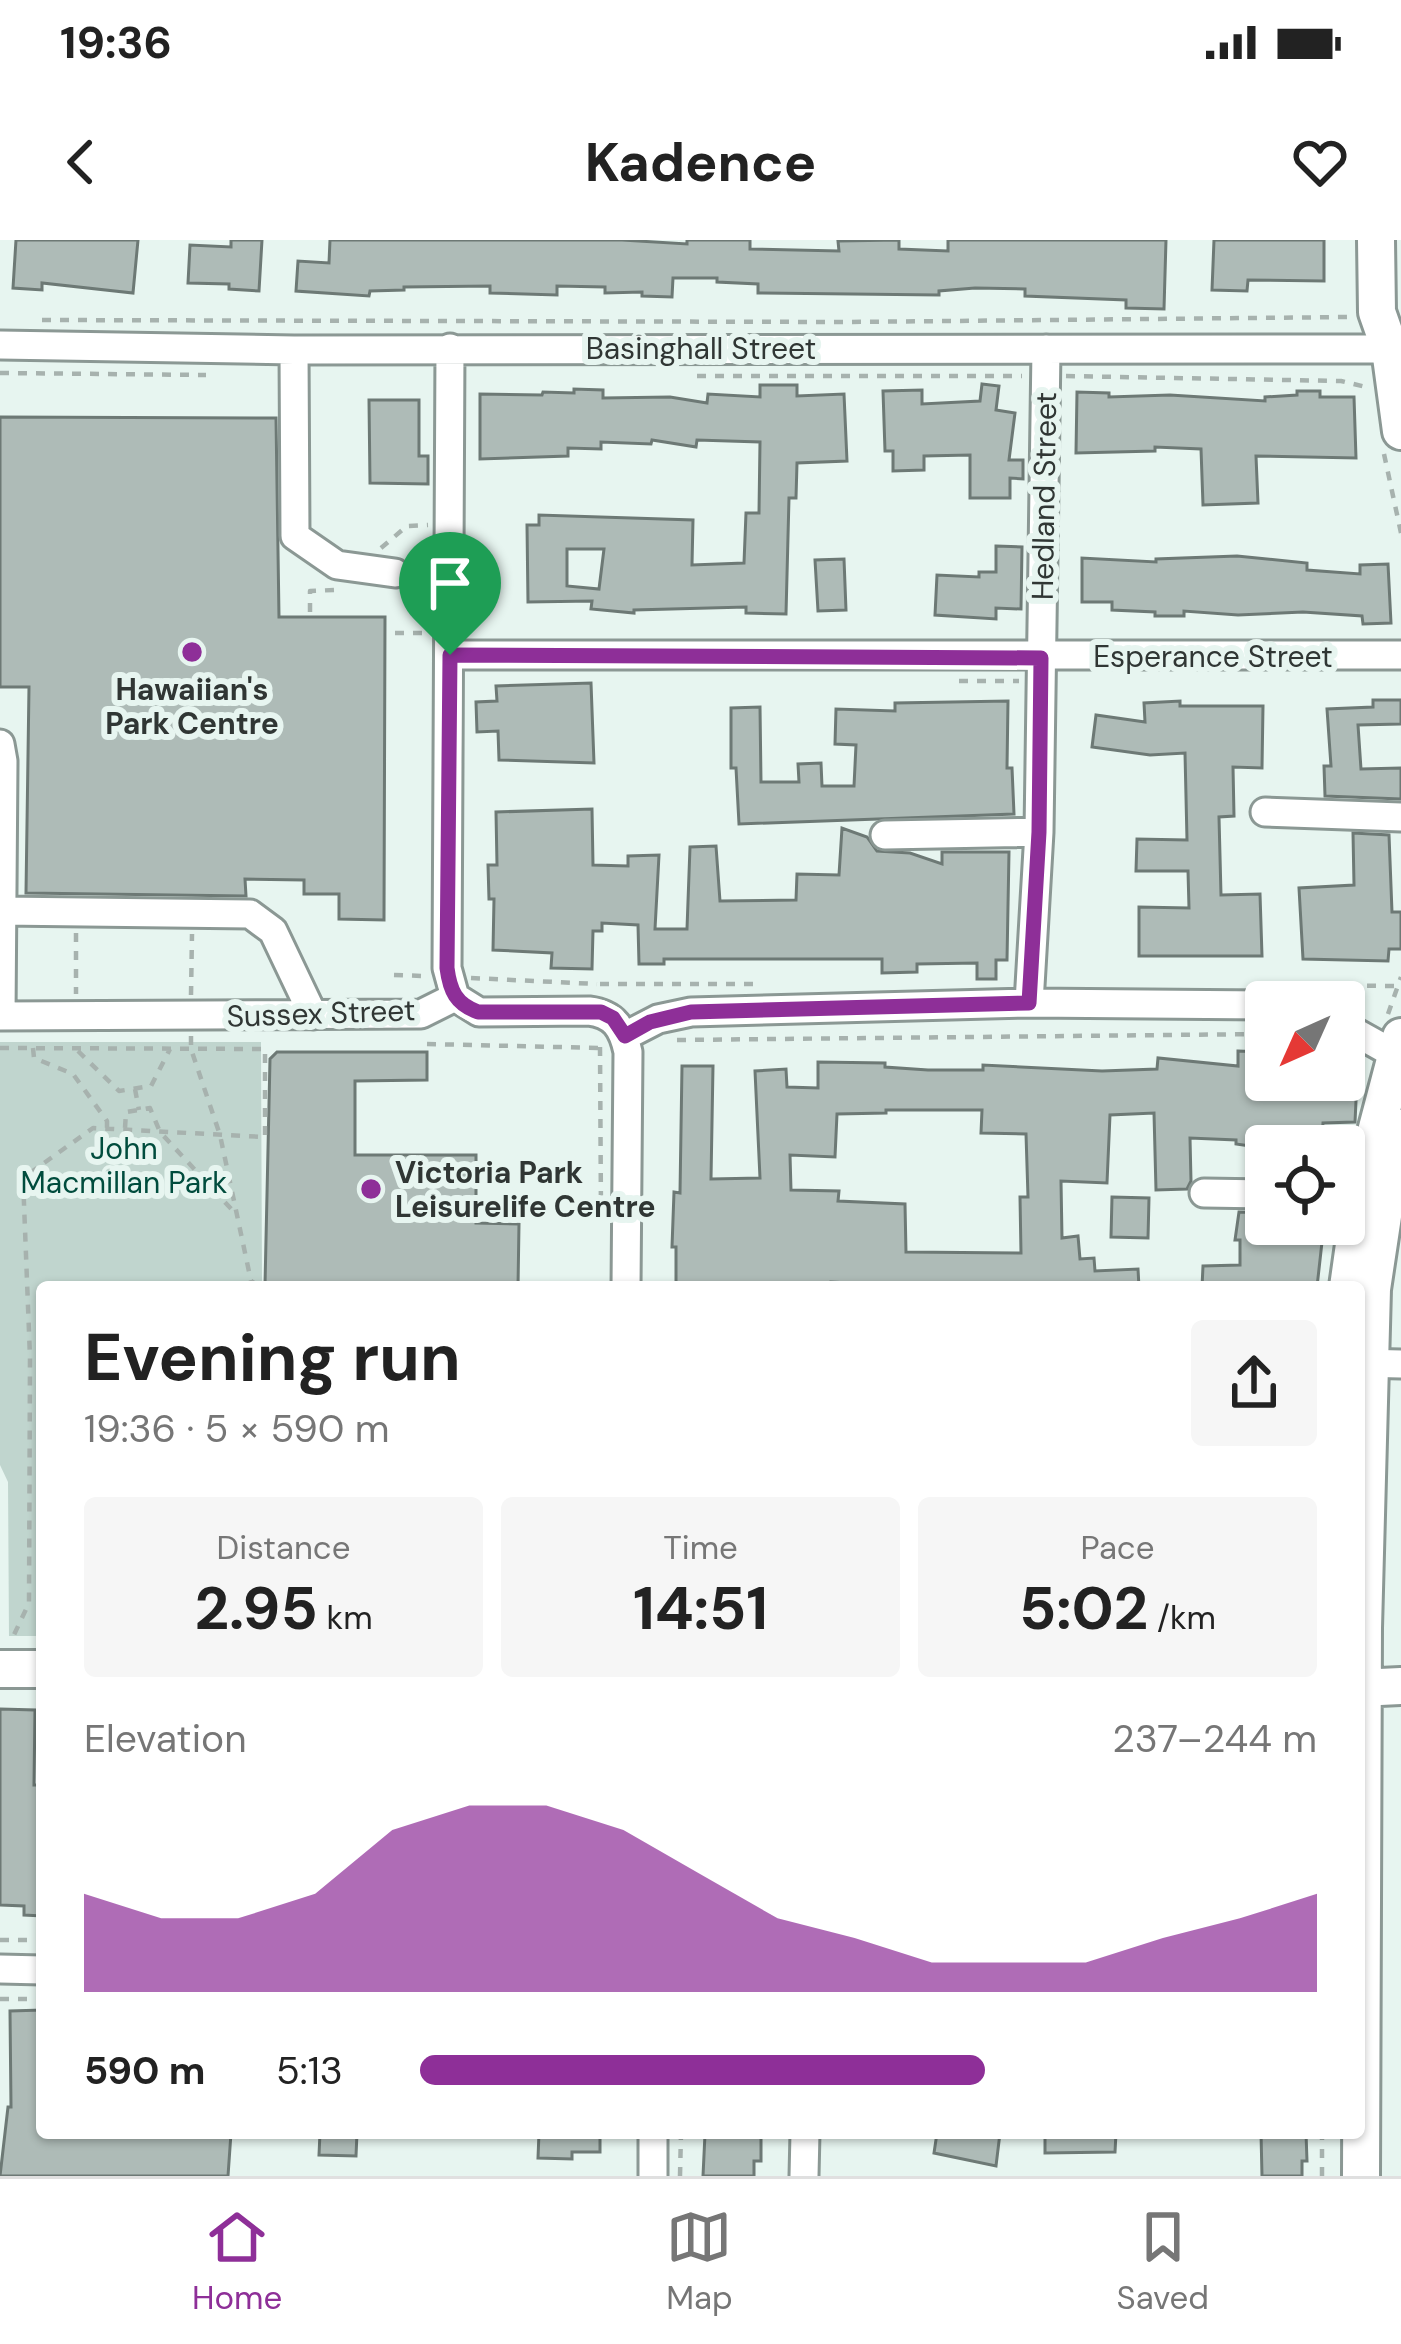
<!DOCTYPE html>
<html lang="en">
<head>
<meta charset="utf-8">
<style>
  body { margin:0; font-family:"DM Sans",sans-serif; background:#f6f6f6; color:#222; height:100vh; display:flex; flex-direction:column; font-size:45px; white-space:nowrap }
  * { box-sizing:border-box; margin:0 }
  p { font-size:39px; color:#767676 }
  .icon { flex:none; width:66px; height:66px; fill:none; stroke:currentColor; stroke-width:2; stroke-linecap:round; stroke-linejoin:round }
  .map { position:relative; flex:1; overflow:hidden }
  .side { position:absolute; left:36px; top:1041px; width:1329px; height:858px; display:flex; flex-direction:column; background:#fff; border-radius:12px; box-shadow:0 3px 9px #0004 }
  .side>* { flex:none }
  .needle { width:78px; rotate:225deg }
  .fabs { position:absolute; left:1245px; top:741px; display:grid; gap:24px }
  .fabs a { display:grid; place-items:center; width:120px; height:120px; border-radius:12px; background:#fff; box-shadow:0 3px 9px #0004; font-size:60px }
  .pin { position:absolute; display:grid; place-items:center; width:102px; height:102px; color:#fff; margin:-123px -51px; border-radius:50% 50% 50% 0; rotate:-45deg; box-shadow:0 0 12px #0007 }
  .pin .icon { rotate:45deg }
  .round { display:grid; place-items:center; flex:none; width:126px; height:126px; border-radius:12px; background:#f6f6f6 }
  .head { display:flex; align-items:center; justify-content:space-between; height:204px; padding:0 48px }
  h1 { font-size:66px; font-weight:700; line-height:90px }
  .figures { display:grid; grid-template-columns:repeat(3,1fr); gap:18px; height:204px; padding:12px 48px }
  .figures div { display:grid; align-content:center; border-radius:12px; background:#f6f6f6; text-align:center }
  .figures b { font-size:60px; font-weight:700 }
  .figures small { font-size:33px; font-weight:400 }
  .figures p { font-size:33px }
  .chart { height:336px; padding:24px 48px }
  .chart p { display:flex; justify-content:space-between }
  .chart svg { width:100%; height:216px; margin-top:12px; fill:#8e2f98; opacity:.7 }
  ul { padding:0 48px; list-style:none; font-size:39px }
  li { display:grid; grid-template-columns:192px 144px 1fr; align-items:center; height:90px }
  li i { height:30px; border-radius:15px; background:#8e2f98 }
  .status { display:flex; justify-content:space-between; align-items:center; height:84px; padding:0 60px; background:#fff; direction:ltr }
  .status svg { height:33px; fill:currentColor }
  header { display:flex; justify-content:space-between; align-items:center; height:156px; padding:0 48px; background:#fff; font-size:54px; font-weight:700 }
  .tab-bar { display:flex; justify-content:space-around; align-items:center; height:168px; border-top:3px solid #e0e0e0; background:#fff; font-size:33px; color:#767676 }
  .tab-bar a { display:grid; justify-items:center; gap:6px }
  .tab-bar .current { color:#8e2f98 }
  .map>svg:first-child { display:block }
  .green { fill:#c0d5ce }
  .building { fill:#aebbb7; stroke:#6d7975; stroke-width:3; fill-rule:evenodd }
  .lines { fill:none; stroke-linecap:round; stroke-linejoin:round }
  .minor-casing { stroke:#8b9894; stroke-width:33 }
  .major-casing { stroke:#8b9894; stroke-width:42 }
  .path { stroke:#a7b2ae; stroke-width:4.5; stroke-dasharray:9 9; stroke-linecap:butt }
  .minor { stroke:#fff; stroke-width:27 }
  .major { stroke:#fff; stroke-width:36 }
  .route-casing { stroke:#fff; stroke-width:24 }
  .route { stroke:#8e2f98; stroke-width:15 }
  .poi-dot { fill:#8e2f98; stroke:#e7f5f0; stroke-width:4.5 }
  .labels { text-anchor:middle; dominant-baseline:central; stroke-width:12; stroke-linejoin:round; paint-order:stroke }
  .street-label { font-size:30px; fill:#303634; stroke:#e7f5f0 }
  .poi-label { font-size:30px; font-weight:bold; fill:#303634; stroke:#e7f5f0 }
  .park-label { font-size:30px; fill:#004c3d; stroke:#e7f5f0 }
</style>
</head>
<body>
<div class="status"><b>19:36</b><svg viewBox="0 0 49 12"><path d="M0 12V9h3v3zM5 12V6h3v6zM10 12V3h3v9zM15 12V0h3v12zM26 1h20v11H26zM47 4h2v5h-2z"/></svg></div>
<header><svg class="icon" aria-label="back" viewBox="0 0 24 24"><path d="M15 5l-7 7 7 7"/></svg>Kadence<svg class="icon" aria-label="heart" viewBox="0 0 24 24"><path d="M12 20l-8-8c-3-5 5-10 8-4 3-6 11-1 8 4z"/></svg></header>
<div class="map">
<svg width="1401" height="1936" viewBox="0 0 1401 1936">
  <rect width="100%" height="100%" fill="#e7f5f0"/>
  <!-- green -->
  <path class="green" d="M0,802H261L262,1047H42V1396H9L8,1242L0,1225Z"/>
  <!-- building -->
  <path class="building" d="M16,0H138L133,53L42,43V50L13,48Z
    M231,0H262L259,51L229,49V44L188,43L190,5L231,7Z
    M330,0H622L687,4V0H750V9L839,11L838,1L899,0V9L948,11V0H1166L1164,69L1126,68V60L1025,56V49L975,48L939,51V55L758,53V44L717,42V38H673L672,57L642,56V52L605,53V47L557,46V55L490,53V46L404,47V50L370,51L369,56L296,51L298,21L329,23Z
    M1214,0H1324V41L1248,40L1247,51L1212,50Z
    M982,144L999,146L996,170L1015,173L1009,220H1023V239L1010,238V258H970V215L924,216V230L893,231V211H885L883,151L922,150V164L980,161Z
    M760,145H797V156L844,154L847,221L797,223L796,258H789L786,374L746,373V367L634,370V373L591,369L592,361L528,362L527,285H539V275L693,280L692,325L744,323L746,273H759L760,202L697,200L696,207L652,200L651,204L601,202V209L568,208V216L480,219V154L542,155L543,152L574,153V149L603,150V158L670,157L707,163L708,154L760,157ZM567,309H604L599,349L567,346Z
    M1297,151H1320V157H1354L1356,218L1256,216L1258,263L1203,265L1201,209L1155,207V211L1076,213L1077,152L1109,153V157L1170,155L1265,161V157L1297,155Z
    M369,160H419V216H428V244L370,243Z
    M0,177L276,178L279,377H385L384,680L339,679V654H304V640L245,639L246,656L26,653L29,447H0Z
    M996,306L1022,307L1021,369L996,368V379L935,375L937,335L979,337V332H996Z
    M1237,316L1307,323V330L1360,334V325L1388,324L1391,383L1363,384L1362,376L1303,372L1238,375L1184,371V376H1155V372L1112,370V362H1082V318L1156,322V319Z
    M844,319L846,370L818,371L815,320Z
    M591,443L594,523L499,520L498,491L477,492L476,462L497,461L496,446Z
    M1373,460H1401V484L1358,485L1361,529L1401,528V559L1325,556L1324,526H1331L1327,469L1373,467Z
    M1008,461L1007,528H1012L1014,574L739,584L736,528H731V468L760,467L761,542H799L798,524L821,523L822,546H854L856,505L835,504L836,469L895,471V463Z
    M1180,461V466H1263L1262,528L1233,527L1234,576L1219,577L1221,655L1260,654L1262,716H1139V667L1189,668L1188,631H1136L1137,599L1187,600L1185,513L1150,515L1092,507L1096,475L1145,482L1144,463Z
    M592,569L593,625L628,626V616L659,615L655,689H687L690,607L716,606L720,661L796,660L797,634L839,635L842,588L867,597L877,611L910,613L942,624V612H1009L1007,720H996V739H977V723L917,724V732L882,733V719H664V724H639L638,685L602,683V691H593L592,729L551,728L552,713L493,710L494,659H489L488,625H497L496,572Z
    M1353,593L1389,595L1392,672H1401V709H1389L1388,721L1303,719L1299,648L1354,645Z
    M1238,811L1261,812L1266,840H1357L1355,882L1323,883L1322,902L1292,901V906H1250L1236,904V900L1190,898L1191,941L1187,949L1156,950L1154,873L1110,875L1107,943L1061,941L1062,998L1078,996L1080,1019L1094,1018L1095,1031L1138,1029L1139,1047H934L831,1042V1047H676V1007H672L674,952L680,953L682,826H713L711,939L760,938L755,831L786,829L787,847L818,848V822L885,823V827L928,830H983V825L1102,831L1157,829L1158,818L1238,826ZM886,870H982L981,893L1026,894L1028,957H1020L1021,1013L906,1012L905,964L838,961L839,951L791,950L790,915L835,917L837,874L886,873Z
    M277,812H427V840L355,841V915H476V983L519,984L518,1047L265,1045L270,819Z
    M1112,957L1149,958L1148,998L1111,997Z
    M1239,972L1266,973V984H1324L1317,1047H1202L1203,1026L1240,1025V1000H1235Z
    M0,1469L35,1470L34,1545H42V1676L24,1675V1666L0,1665Z
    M42,1770V1893H231L228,1936H0L8,1867H11L10,1771Z
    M320,1893H357L356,1916L319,1915Z
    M539,1893H600V1912H572V1919L538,1918Z
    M937,1893H1000L996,1926L934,1913Z
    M1045,1893H1116L1115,1912L1045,1913Z
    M1261,1893H1306L1307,1921H1302V1936H1262Z
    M705,1894L761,1896V1921H754V1936H703Z"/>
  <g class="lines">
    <!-- minor casing -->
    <g class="minor-casing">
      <path id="minor" d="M0,105L294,110L1401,109
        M450,108L447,728L455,757
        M294,110L295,296L337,325L395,333
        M450,415H1401
        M0,504L3,521L1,776
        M1265,572L1401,577
        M885,595L1039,592
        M2,671L250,674L273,691L313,775
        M455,757L479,772L589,771C614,774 623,788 628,812L626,1047
        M1029,763L1039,592L1046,109
        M0,776L421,774L455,757
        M1344,786L1396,815
        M625,796L658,779L691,772L1029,763L1266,765
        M1204,953L1266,954
        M1359,1123L1401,1124
        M0,1729L42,1730
        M653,1936V1893
        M804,1936L805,1893"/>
    </g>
    <!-- major casing -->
    <g class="major-casing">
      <path id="major" d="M1376,0L1377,72L1390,109L1401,191
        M1348,1047L1363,941L1401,797
        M0,1429H42
        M1359,1448L1401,1446
        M1361,1936L1363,1388L1372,1049L1386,956L1401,888"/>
    </g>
    <!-- path -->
    <path class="path" d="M42,80L848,82L1350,77
      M0,133L206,135
      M697,136H1022
      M1066,136L1341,141L1366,147
      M1384,214L1401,293
      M381,308L407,286L428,285
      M310,372V351L334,350
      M395,393H425
      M959,441H1019
      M76,693V754
      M394,735L423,736
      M471,738L597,744
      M600,744H756
      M1277,745L1398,746
      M191,755L192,694
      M1388,774L1401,737
      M191,796V809L220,895L251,1041L261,1047
      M677,800L1266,794
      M427,804L600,808
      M600,807L601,975
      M0,808L265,809V897L93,888L23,938L30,1118L29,1363L12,1399
      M33,808L34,818L73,834L107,881V889
      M78,811L119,851L151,846L170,809
      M135,849L139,870
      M125,888L126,872L150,868L160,892L234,972
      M0,1700H42
      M0,1759H42
      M680,1936L681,1893
      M1322,1936V1893"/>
    <!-- minor -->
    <use href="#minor" class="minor"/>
    <!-- major -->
    <use href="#major" class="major"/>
  </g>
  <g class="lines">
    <!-- route casing -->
    <g class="route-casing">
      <path id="route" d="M450,415L1041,418L1039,592L1029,763L691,772L650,782L625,796L613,778L601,772H478C456,764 450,751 447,728Z"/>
    </g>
    <!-- route -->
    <use href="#route" class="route"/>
  </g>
  <!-- markers -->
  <g class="poi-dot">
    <circle cx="192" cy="412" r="12"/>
    <circle cx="371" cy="949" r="12"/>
  </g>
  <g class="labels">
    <!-- street labels -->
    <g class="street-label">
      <text x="701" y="108">Basinghall Street</text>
      <text transform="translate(1044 256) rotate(-89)">Hedland Street</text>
      <text x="1213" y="416">Esperance Street</text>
      <text transform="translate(321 773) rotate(-2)">Sussex Street</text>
    </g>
    <!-- poi labels -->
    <g class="poi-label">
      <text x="192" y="449">Hawaiian's<tspan x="192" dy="34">Park Centre</tspan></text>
      <text x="395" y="932" text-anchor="start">Victoria Park<tspan x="395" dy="34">Leisurelife Centre</tspan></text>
    </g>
    <!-- park labels -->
    <g class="park-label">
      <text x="124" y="908">John<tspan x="124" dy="34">Macmillan Park</tspan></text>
    </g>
  </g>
</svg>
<div class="fabs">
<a><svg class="needle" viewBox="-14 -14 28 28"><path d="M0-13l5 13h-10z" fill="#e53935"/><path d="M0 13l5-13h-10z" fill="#767676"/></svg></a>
<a><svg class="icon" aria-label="locate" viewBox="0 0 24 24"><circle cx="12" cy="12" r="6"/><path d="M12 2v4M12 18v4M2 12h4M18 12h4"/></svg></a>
</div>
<div class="pin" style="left:450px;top:415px;background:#1e9e55"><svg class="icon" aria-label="arrive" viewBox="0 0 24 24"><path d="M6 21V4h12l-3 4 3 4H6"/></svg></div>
<section class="side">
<div class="head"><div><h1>Evening run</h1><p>19:36 · 5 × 590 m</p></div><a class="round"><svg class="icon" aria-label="share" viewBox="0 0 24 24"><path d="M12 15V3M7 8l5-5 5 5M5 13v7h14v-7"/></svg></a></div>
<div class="figures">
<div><p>Distance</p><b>2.95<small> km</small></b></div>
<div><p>Time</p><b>14:51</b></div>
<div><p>Pace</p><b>5:02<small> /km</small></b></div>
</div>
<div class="chart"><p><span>Elevation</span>237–244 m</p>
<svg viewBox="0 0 160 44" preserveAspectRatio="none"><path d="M0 44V24L10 29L20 29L30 24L40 11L50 6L60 6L70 11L80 20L90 29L100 33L110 38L120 38L130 38L140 33L150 29L160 24V44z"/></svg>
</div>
<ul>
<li><b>590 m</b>5:13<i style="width:63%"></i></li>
</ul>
</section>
</div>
<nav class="tab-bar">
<a class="current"><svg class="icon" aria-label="home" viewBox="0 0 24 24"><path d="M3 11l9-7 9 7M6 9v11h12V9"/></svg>Home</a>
<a><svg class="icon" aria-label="map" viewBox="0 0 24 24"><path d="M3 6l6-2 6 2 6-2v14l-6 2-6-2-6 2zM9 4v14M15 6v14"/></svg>Map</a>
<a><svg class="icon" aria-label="saved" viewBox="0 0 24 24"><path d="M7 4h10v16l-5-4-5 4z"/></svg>Saved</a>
</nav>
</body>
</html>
